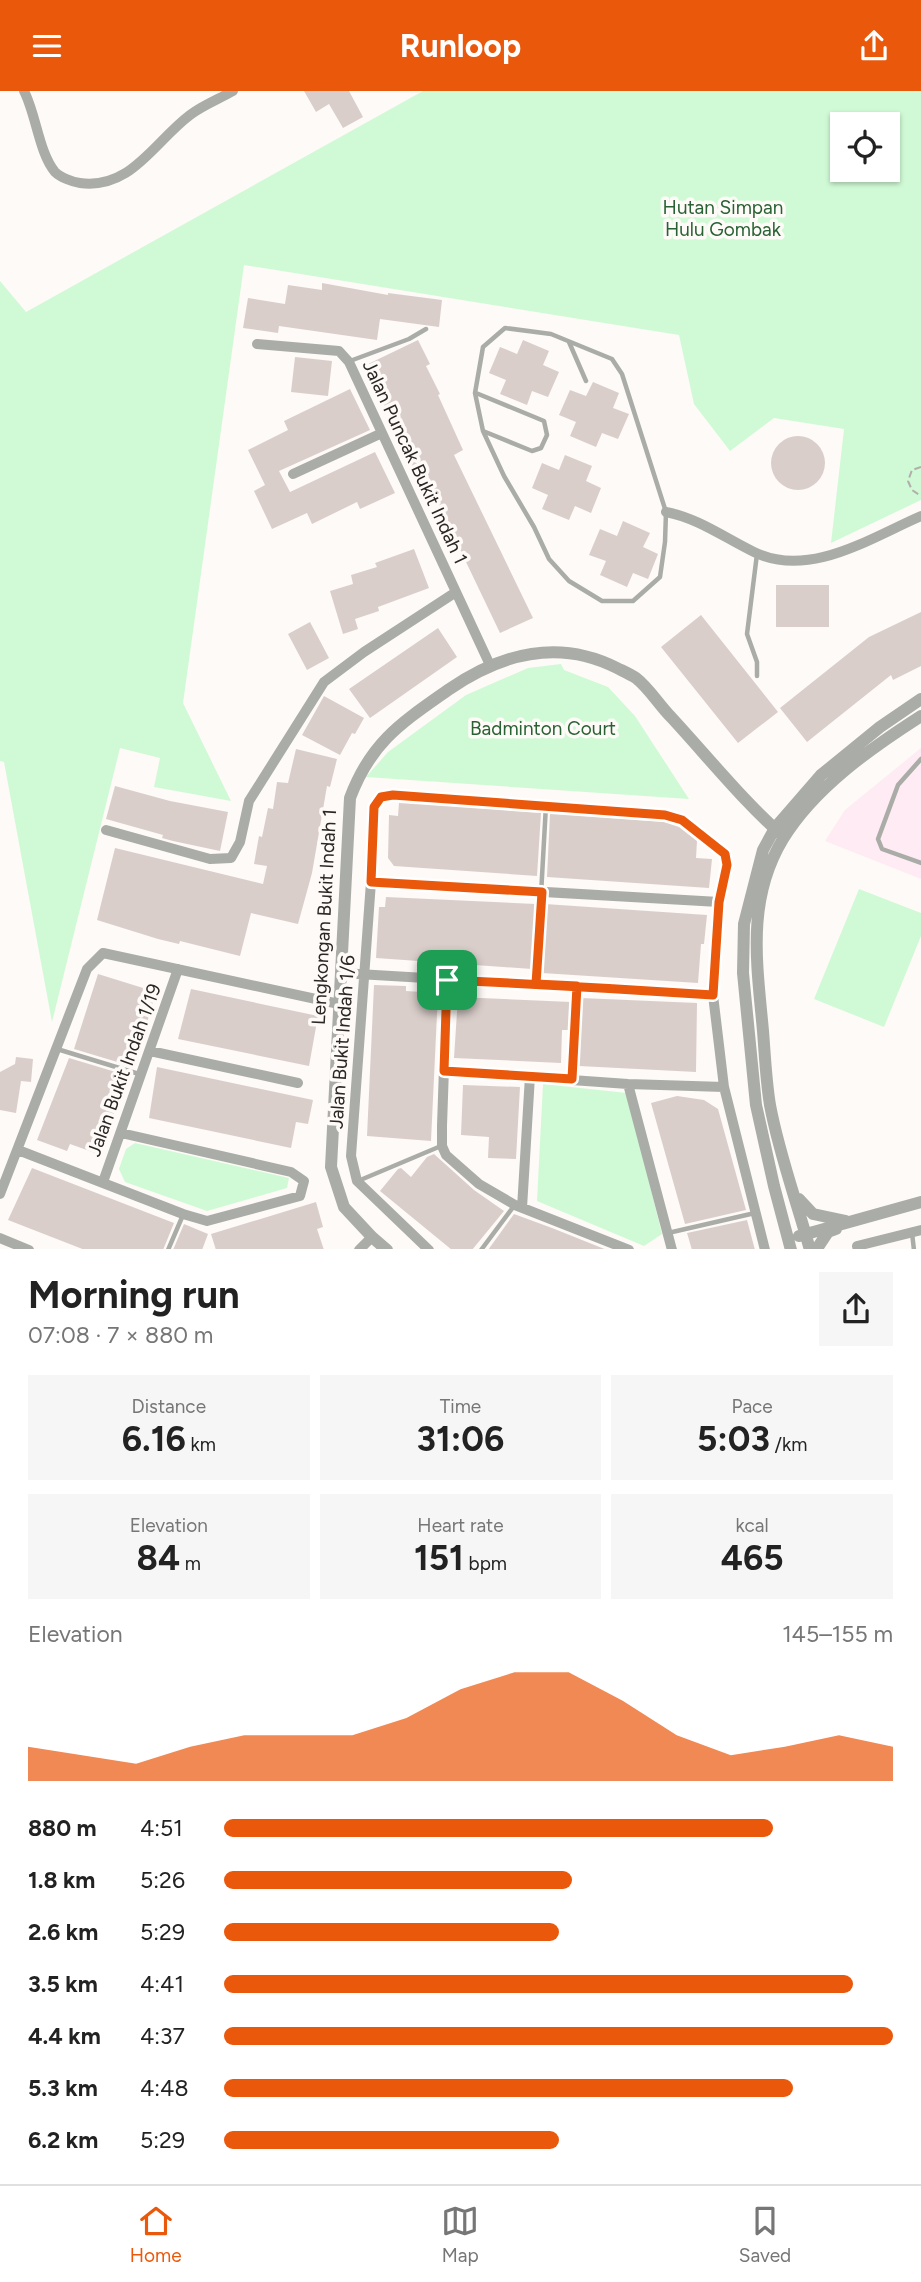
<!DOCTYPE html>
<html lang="en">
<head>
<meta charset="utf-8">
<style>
  body { margin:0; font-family:Figtree,sans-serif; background:#f6f6f6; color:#222; height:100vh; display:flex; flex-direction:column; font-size:26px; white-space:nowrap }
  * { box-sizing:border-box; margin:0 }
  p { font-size:23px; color:#767676 }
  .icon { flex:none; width:38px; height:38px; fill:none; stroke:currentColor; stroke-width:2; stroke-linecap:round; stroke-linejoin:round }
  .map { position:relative; height:1158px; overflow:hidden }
  .sheet { display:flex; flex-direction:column; background:#fff; flex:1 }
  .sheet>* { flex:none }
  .buttons { position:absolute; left:830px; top:21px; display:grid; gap:14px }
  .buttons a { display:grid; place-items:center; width:70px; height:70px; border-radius:0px; background:#fff; box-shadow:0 2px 5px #0004; font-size:35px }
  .pin { position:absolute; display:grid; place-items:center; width:60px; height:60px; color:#fff; margin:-30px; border-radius:14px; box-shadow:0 4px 10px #0006 }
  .round { display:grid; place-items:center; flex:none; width:74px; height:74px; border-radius:0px; background:#f6f6f6 }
  .headline { display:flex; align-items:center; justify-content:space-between; height:119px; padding:0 28px }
  h1 { font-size:38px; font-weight:700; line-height:52px }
  .stats { display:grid; grid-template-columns:repeat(3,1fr); gap:10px; height:119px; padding:7px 28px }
  .stats div { display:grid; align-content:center; border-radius:0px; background:#f6f6f6; text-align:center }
  .stats b { font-size:35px; font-weight:700 }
  .stats small { font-size:19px; font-weight:400 }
  .stats p { font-size:19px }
  .chart { height:196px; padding:14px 28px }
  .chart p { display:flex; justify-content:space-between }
  .chart svg { width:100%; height:126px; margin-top:7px; fill:#ea580c; opacity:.7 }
  ul { padding:0 28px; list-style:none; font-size:23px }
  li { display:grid; grid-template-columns:112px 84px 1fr; align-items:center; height:52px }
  li i { height:18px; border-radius:9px; background:#ea580c }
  header { display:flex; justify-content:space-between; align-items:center; height:91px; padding:0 28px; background:#ea580c; color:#fff; font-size:32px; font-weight:700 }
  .dock { display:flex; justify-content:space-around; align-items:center; height:98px; border-top:2px solid #e0e0e0; background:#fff; font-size:19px; color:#767676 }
  .dock a { display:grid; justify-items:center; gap:4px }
  .dock .active { color:#ea580c }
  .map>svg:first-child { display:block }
  .education { fill:#ffebf3 }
  .green { fill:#d0fad5; fill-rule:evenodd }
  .building { fill:#daceca }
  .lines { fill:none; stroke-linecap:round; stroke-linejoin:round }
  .path { stroke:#b1aeab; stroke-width:2; stroke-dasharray:7 3.5; stroke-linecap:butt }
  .service { stroke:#aaaca8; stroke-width:4.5 }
  .minor { stroke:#aaaca8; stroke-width:10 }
  .tertiary { stroke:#aaaca8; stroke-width:12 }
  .route-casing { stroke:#fff; stroke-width:14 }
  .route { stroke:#ea580c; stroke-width:9 }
  .labels { text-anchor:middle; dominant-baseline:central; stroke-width:7; stroke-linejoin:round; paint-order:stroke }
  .park-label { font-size:19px; fill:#286234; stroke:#fefaf7 }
  .street-label { font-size:19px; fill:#2a2724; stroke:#fefaf7 }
</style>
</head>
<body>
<header><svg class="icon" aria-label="menu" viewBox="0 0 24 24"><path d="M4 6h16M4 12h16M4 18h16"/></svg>Runloop<svg class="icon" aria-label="share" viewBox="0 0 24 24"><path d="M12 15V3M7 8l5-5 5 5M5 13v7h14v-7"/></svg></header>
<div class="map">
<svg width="921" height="1159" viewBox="0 0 921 1159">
  <rect width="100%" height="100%" fill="#fefaf7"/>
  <!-- education -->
  <path class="education" d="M921,657V788L825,750L845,719Z"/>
  <!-- green -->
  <path class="green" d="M423,0H921V409L831,452L844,338L774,327L730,360L694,313L679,244L244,174L183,612L231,710L154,696L160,667L120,657L52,931L4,671L0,670V190L26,221ZM842,33H887V79H842Z
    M561,573L564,579L608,596L635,625L689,708L366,686L388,661L466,604L528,577Z
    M859,798L921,822V845L884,936L814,908Z
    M543,993L627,1002L662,1143L644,1155L537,1110Z
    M135,1052L289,1087L287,1097L207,1120L125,1091L119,1078L126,1058Z"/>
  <!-- building -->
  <path class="building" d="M304,0H349L363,26L343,37L329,13L316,21Z
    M322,192L388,204V202L442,209L439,236L380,228L377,249L279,235L278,242L243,237L248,207L285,213L288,194L322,199Z
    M418,249L430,273L426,275L440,303L438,304L463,359L454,364L533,527L500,542L422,379L415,382L366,274Z
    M523,249L549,260L543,274L559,281L548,306L532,300L527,314L500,303L506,289L489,282L500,256L517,263Z
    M295,266L332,270L328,305L291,301Z
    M593,291L619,302L613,317L629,323L618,348L602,342L596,356L570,345L576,331L559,324L570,299L586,305Z
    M350,298L370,339L279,380L290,401L375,361L395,402L360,418L357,411L312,433L307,422L272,438L254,400L265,394L248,359L288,339L284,330Z
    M771 372a27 27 0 1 1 54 0a27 27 0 1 1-54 0Z
    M565,364L592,375L586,390L601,397L591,422L575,415L569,429L542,418L548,404L532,397L542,372L559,379Z
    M623,430L650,442L643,456L658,463L648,488L633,482L627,496L600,484L606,470L589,464L600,438L617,445Z
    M414,458L429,497L378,516L379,520L355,528L358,538L343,543L330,500L353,493L351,484L377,476L375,472Z
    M776,494H829V536H776Z
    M921,521V575L893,589L891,584L807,651L780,617L869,546Z
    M701,524L778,621L738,652L661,556Z
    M310,531L329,567L307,579L288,543Z
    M438,537L457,566L370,627L349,598Z
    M324,605L364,627L355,643L352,642L340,664L302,644Z
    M296,658L337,668L330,696L327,695L312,782L298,833L251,822L240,865L180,850L179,853L158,848L97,829L115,757L263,793L267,775L254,773L259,745L262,746L268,717L273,718L277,691L288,692Z
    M115,695L170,710L228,721L220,760L173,750L162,747L163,744L106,728Z
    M399,712L541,722L537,785L394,775L388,767L389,724L398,725Z
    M550,723L664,731L679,736L697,750L696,767L712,768L709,797L547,786Z
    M386,806L536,813L532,878L376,867L379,816H385Z
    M545,813L707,824L704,853H701L698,892L542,882Z
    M98,883L156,901L134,976L74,958Z
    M374,894L406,895V900L438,902L431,1050L367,1045Z
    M191,898L318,925L309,975L178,948Z
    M458,906L571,911L570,939H562L561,972L454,967Z
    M581,907L697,912L696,981L579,975Z
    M16,966L33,968L31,991L21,990L16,1022L0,1019V981L15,973Z
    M69,967L129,985L98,1063L70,1053L67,1060L37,1049Z
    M157,976L313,1009L308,1033L296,1031L291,1057L149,1027Z
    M463,994L520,996L516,1068L488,1067L489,1046L461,1044Z
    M677,1005L704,1009L718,1018L746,1119L685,1133L651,1012Z
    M434,1063L474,1099L504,1120L472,1159H452L380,1100L398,1078L401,1077L411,1086L427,1066Z
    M32,1077L174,1132L163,1159H85L8,1129Z
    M316,1111L323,1136L317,1138L324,1159H216L211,1143Z
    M514,1123L552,1137L607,1159H488Z
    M747,1129L755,1159H692L687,1142Z
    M184,1133L208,1143L202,1159H173Z"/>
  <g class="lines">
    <!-- path -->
    <path class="path" d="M921,376L912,379L908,390L912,399L921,405"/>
    <!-- service -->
    <path class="service" d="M505,237L551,243L612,268L622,283L666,421L665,451L660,486L633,510H602L569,490L549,468L534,436L504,385L483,340L475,302L483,256Z
      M569,251L586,290
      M350,270L409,248L426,238
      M476,302L544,330L547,344L541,357L532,360L483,340
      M757,463L747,543L757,571V585
      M921,668L898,694L878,748L882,758L921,772
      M536,893L546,714
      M57,958L139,983
      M572,988L577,896
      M358,1090L441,1055
      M668,1142L755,1122
      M912,1142L914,1159
      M168,1159L183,1124
      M481,1159L514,1115"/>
    <!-- minor -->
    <path class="minor" d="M24,0C36,23 39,62 55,81C60,86 72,91 80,92C131,99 154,51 190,24C203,14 219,8 233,0
      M257,253L339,260L349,271L490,574
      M293,383L382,342
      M666,421C698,427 725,447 754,461C809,488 870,447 921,425
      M106,739L210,768L231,767L240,751L249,710L324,591L364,561L456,501
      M371,791L719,811
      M341,882L713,904
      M447,889L442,1035V1055L446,1064L479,1093L515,1114L629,1159
      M150,960L298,992
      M444,980L628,993L724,996
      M628,993L672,1159
      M18,1059L183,1123L207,1130L300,1105L304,1090L291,1081L121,1042
      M103,1091L178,878
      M0,1103L87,878L103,862L339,913
      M522,1117L530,985
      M0,1147L29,1159
      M359,1159L372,1146
      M429,1159L357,1090L351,1065L371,791L374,716L381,706L392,704L665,724L682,729L725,763L727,773L719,811L713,904L724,996L765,1159
      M858,1159L857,1155L921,1139"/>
    <!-- tertiary -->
    <path class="tertiary" d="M799,1108L813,1123L846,1130
      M799,1145L921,1111
      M387,1159L372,1146L344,1116L331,1076L350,707C371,651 401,632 448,599C500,563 558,547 617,577C623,580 630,583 636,587C649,597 659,614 671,626C708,666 743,710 784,746
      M791,1159L774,1095L756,1014L743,882L744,833L763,759L775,737L821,684L880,636L921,608
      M810,1159C797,1111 779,1063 770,1014C766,990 765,965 763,940C757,873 746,809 783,748C814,697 871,657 921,625
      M816,1159L828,1141L836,1138"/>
  </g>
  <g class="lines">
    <!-- route casing -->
    <g class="route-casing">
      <path id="route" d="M447,889L444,980L572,988L577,895L536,893L542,801L371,791L374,716L381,706L393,704L665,724L682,729L725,763L727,774L719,811L713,904C625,898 536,893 447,889"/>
    </g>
    <!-- route -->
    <use href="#route" class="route"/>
  </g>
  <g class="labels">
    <!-- park labels -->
    <g class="park-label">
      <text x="723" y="116">Hutan Simpan<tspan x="723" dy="22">Hulu Gombak</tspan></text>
      <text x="543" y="637">Badminton Court</text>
    </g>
    <!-- street labels -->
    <g class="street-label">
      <text transform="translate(415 371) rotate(65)">Jalan Puncak Bukit Indah 1</text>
      <text transform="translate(324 826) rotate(-87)">Lengkongan Bukit Indah 1</text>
      <text transform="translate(342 951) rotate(-86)">Jalan Bukit Indah 1/6</text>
      <text transform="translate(124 979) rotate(-70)">Jalan Bukit Indah 1/19</text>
    </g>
  </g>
</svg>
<div class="buttons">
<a><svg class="icon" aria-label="locate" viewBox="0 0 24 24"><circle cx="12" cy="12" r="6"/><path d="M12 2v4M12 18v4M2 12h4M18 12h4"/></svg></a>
</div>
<div class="pin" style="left:447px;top:889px;background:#1e9e55"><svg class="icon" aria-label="arrive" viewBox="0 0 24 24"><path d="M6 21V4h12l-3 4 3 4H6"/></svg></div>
</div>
<section class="sheet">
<div class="headline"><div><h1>Morning run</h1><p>07:08 · 7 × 880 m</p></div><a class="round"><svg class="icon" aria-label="share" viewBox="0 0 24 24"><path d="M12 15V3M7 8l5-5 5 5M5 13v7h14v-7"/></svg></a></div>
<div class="stats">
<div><p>Distance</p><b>6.16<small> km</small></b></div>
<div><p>Time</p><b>31:06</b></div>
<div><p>Pace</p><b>5:03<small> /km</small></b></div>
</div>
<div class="stats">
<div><p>Elevation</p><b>84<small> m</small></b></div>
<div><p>Heart rate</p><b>151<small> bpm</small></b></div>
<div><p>kcal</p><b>465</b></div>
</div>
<div class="chart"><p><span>Elevation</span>145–155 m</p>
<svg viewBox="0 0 160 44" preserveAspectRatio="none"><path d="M0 44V32L10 35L20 38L30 32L40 28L50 28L60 28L70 22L80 12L90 6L100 6L110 16L120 28L130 35L140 32L150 28L160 32V44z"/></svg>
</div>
<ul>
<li><b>880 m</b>4:51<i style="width:82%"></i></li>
<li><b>1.8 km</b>5:26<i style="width:52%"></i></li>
<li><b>2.6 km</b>5:29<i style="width:50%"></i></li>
<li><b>3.5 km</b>4:41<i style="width:94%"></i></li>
<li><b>4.4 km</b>4:37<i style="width:100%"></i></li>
<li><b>5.3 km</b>4:48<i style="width:85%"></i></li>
<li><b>6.2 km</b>5:29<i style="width:50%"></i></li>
</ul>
</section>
<nav class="dock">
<a class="active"><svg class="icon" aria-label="home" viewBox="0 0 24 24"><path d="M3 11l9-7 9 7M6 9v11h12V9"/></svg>Home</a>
<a><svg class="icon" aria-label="map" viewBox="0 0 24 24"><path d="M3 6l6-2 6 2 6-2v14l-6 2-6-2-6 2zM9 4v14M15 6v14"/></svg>Map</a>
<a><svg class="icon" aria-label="saved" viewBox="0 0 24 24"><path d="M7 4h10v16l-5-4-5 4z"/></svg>Saved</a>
</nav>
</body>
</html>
